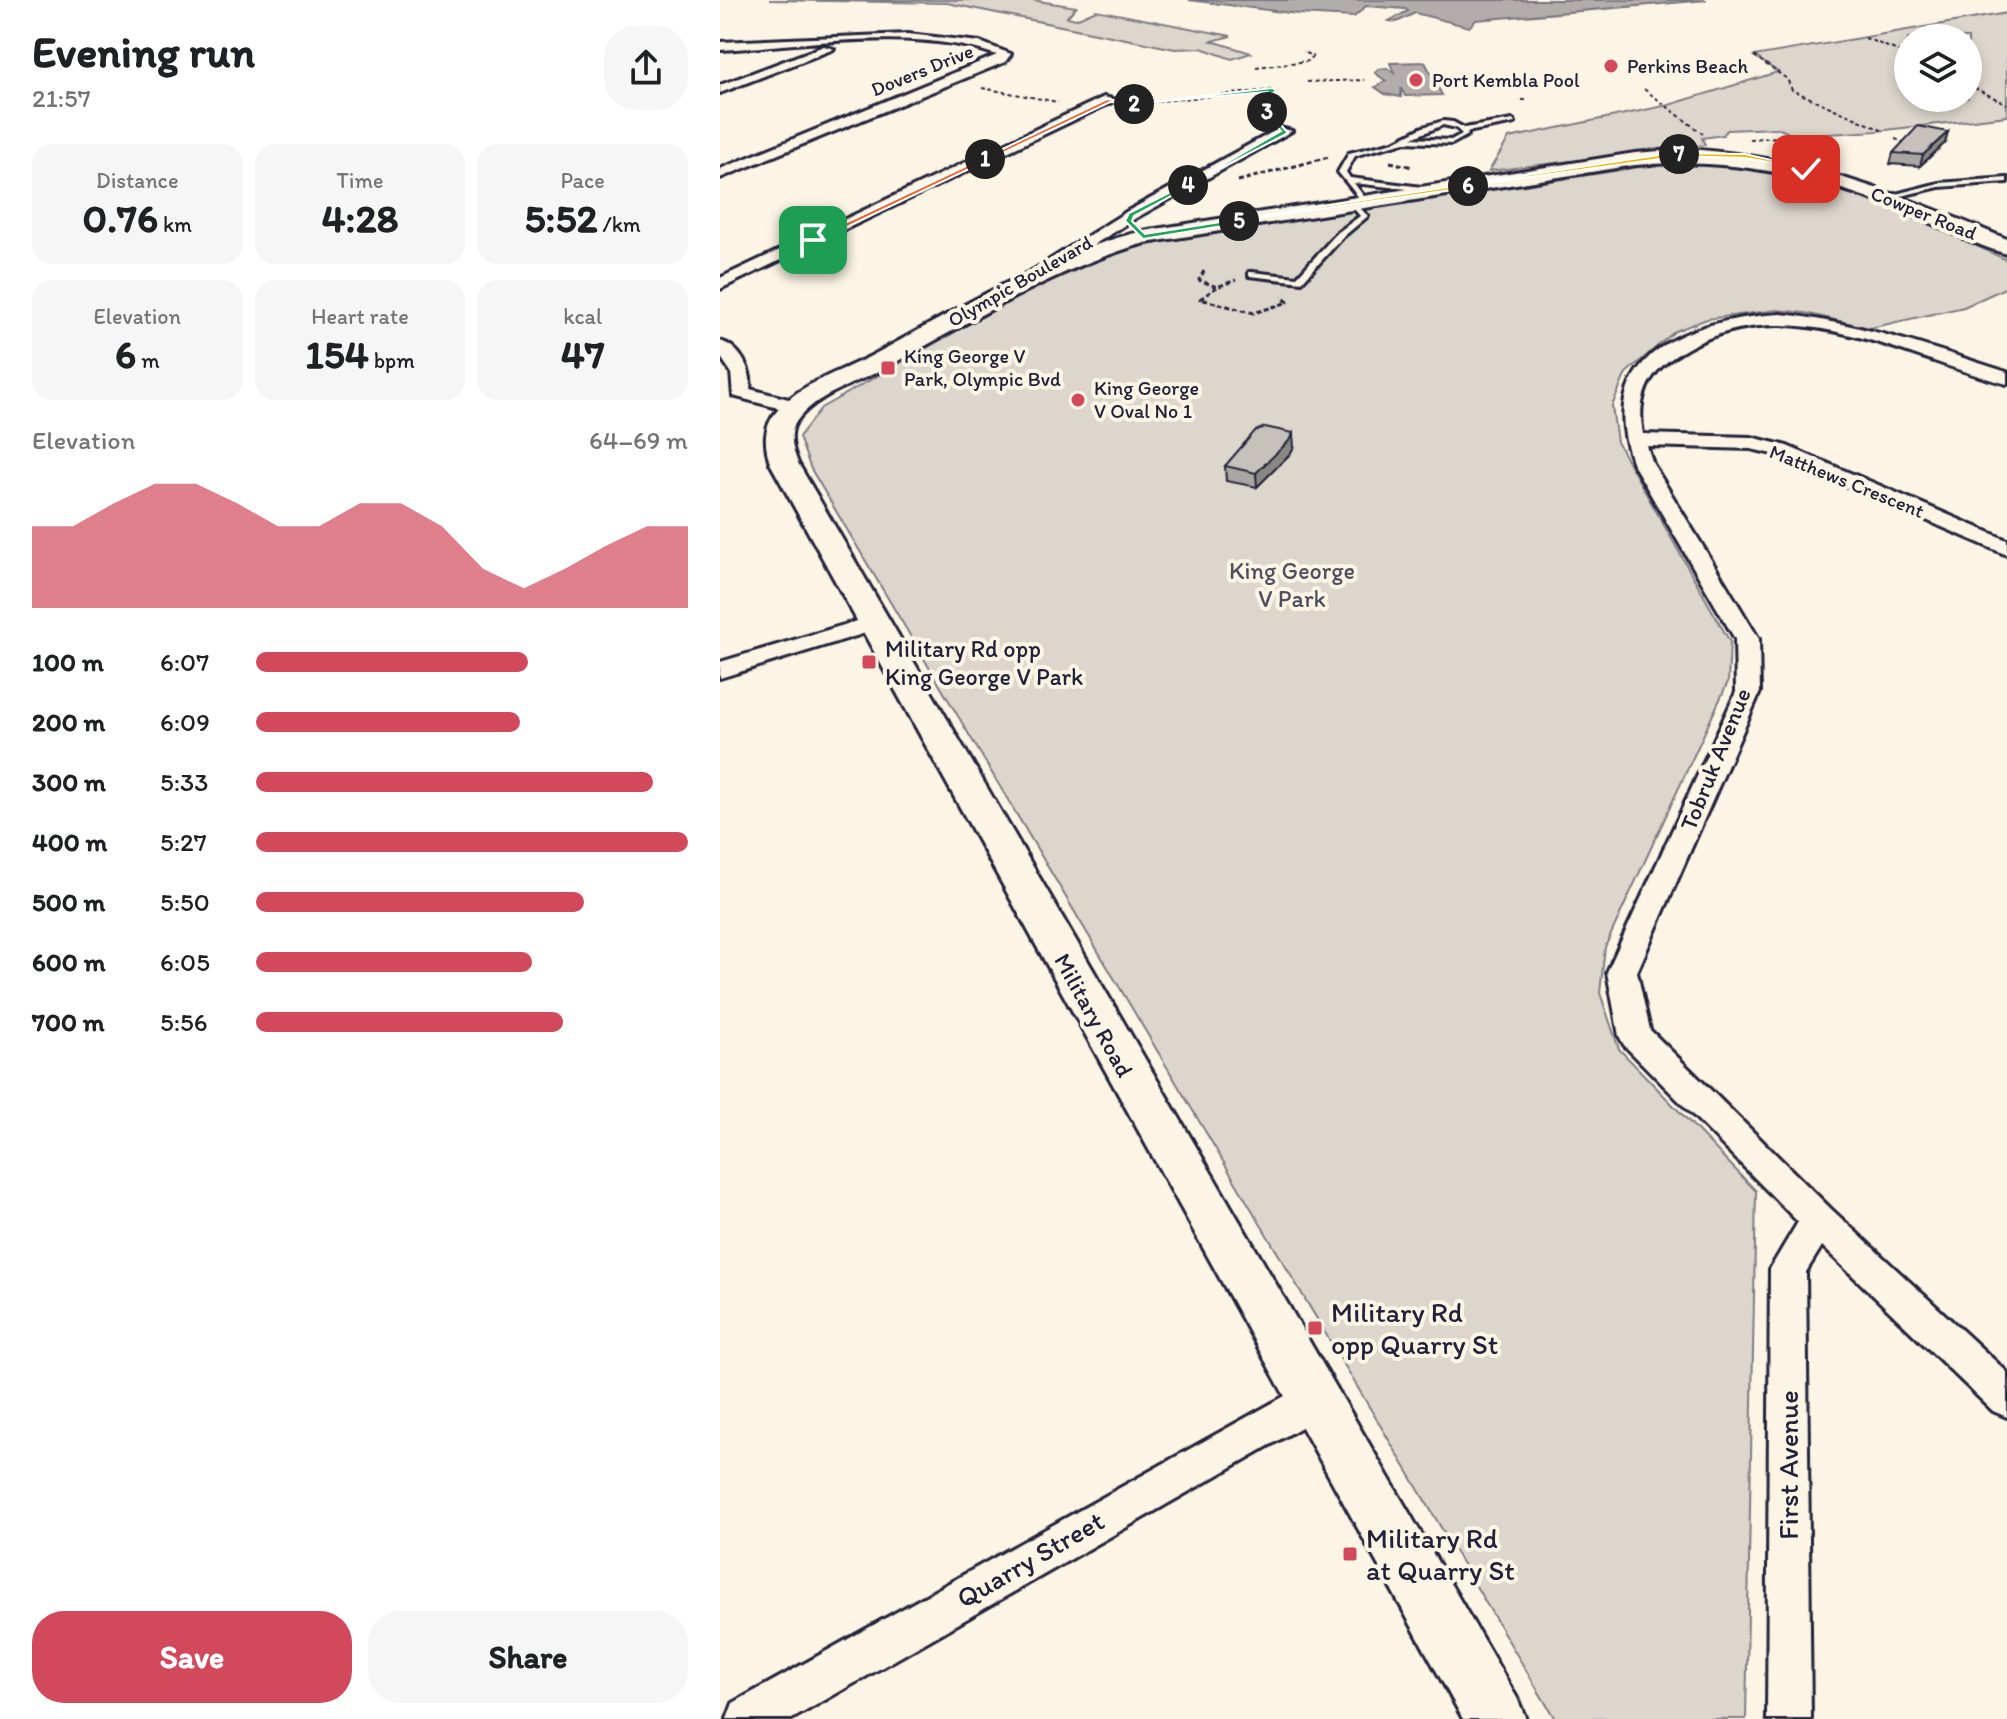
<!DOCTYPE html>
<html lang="en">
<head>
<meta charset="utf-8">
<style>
  body { margin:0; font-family:Itim,sans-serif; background:#f6f6f6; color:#202124; height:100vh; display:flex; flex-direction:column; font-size:30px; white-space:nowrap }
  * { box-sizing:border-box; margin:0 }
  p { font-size:26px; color:#757577 }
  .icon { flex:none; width:44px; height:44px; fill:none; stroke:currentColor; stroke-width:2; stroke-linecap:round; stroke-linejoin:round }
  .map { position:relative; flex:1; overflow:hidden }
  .sheet { display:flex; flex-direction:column; background:#fff; width:720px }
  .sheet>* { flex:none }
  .controls { position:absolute; left:1174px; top:24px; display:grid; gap:16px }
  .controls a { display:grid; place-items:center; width:88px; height:88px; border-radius:50%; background:#fff; box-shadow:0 4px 12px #0003; font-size:40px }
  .pin { position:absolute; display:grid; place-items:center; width:68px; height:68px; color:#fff; margin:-34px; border-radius:16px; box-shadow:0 4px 12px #0006 }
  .km { position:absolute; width:40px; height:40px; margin:-20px; border-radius:50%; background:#222; color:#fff; font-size:22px; line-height:40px; text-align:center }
  .round { display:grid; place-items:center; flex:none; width:84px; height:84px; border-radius:32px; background:#f6f6f6 }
  .headline { display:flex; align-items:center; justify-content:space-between; height:136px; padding:0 32px }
  h1 { font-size:44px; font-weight:700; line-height:60px }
  .stats { display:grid; grid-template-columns:repeat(3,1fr); gap:12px; height:136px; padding:8px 32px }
  .stats div { display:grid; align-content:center; border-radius:20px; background:#f6f6f6; text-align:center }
  .stats b { font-size:40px; font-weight:700 }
  .stats small { font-size:22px; font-weight:400 }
  .stats p { font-size:22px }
  .chart { height:224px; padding:16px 32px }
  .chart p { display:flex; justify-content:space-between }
  .chart svg { width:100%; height:144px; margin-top:8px; fill:#d1495b; opacity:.7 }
  .primary-button { display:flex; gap:16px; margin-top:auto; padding:16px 32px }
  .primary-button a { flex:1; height:92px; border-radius:32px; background:#d1495b; color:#fff; font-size:32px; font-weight:700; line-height:92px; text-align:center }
  .primary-button a+a { background:#f6f6f6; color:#202124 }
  ul { padding:0 32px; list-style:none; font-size:26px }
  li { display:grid; grid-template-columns:128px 96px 1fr; align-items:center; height:60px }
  li i { height:20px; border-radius:10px; background:#d1495b }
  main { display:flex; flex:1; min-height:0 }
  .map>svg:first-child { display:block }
  .green { fill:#dcd6cc; stroke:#7f7c84; stroke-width:2; fill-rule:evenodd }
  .water { fill:#b2adab; stroke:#78757e; stroke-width:2 }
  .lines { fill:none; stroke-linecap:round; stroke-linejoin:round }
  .service-casing { stroke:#22223b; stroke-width:6 }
  .minor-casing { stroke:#22223b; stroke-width:6 }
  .secondary-casing { stroke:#22223b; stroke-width:6 }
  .path-far1 { stroke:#22223b; stroke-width:2; stroke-dasharray:4 3; stroke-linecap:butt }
  .path { stroke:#22223b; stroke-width:3; stroke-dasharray:5 3; stroke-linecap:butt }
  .service { fill:#fcf5e5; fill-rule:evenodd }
  .minor { fill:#fcf5e5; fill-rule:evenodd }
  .secondary { fill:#fcf5e5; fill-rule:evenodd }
  .wall { fill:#aaa6a1; stroke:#22223b; stroke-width:2 }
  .shaded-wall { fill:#8b8783; stroke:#22223b; stroke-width:2 }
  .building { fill:#c6c1bb; stroke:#22223b; stroke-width:2 }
  .split-1 { fill:#f0652b; stroke:#fff; stroke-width:2 }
  .split-2 { fill:#f0652b; stroke:#fff; stroke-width:2 }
  .split-3 { fill:#22a559; stroke:#fff; stroke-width:2 }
  .split-4 { fill:#22a559; stroke:#fff; stroke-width:2 }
  .split-5 { fill:#22a559; stroke:#fff; stroke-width:2 }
  .split-6 { fill:#f5b400; stroke:#fff; stroke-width:2 }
  .split-7 { fill:#f5b400; stroke:#fff; stroke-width:2 }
  .split-8 { fill:#f5b400; stroke:#fff; stroke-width:2 }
  .poi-dot { fill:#d1495b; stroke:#fcf5e5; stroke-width:3 }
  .labels { text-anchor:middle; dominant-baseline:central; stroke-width:8; stroke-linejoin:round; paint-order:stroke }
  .far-poi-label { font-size:20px; fill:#22223b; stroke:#fcf5e5; text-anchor:start }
  .far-street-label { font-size:20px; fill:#22223b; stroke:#fcf5e5 }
  .park-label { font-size:24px; fill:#504f5f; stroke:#fcf5e5 }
  .poi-label { font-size:24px; fill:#22223b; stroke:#fcf5e5; text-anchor:start }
  .street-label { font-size:24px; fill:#22223b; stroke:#fcf5e5 }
  .near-poi-label { font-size:28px; fill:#22223b; stroke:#fcf5e5; text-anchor:start }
  .near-street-label { font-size:28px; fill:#22223b; stroke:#fcf5e5 }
</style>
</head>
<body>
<main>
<section class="sheet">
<div class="headline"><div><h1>Evening run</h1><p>21:57</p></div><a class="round"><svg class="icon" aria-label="share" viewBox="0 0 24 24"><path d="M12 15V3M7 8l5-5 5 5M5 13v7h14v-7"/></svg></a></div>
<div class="stats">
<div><p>Distance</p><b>0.76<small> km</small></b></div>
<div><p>Time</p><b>4:28</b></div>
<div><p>Pace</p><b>5:52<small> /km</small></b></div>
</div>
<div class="stats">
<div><p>Elevation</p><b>6<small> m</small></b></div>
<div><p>Heart rate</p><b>154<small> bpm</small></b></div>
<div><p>kcal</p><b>47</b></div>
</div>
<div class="chart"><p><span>Elevation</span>64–69 m</p>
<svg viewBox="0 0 160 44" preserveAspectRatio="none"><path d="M0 44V19L10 19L20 12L30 6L40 6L50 12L60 19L70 19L80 12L90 12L100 19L110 32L120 38L130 32L140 25L150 19L160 19V44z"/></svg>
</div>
<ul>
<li><b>100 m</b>6:07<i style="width:63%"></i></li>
<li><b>200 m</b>6:09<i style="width:61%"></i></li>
<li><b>300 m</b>5:33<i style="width:92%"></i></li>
<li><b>400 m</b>5:27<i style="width:100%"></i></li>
<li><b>500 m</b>5:50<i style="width:76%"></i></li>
<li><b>600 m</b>6:05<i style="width:64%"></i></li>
<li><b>700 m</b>5:56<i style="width:71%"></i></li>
</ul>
<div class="primary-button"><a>Save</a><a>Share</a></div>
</section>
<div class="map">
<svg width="1287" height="1719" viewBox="0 0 1287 1719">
  <rect width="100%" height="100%" fill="#fcf5e5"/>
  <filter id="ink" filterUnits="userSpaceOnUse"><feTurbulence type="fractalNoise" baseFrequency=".0125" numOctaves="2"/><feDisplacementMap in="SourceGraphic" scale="16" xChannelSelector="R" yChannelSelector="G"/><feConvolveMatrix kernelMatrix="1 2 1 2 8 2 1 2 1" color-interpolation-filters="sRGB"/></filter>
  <g filter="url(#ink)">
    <!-- green -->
    <path class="green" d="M49,0H312L356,7L347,17L356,19L376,10L511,36L492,41L531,53L512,59L481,48L455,49L227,3Z
      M1287,13V116L1157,131L1075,136L1058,128L1007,130L1003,135L982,138L985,145L769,171L789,138L949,105L1058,72L1034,56ZM1188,38H1248V98H1188Z
      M972,163C992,164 1013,163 1033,166C1119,178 1209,225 1287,260V287L1244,307L1150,328L1085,313L1057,310L987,319L955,331L906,373L892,406L897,442L1010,642L1008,682L885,947L880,993L899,1049L1036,1191L1026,1719H835L91,469L79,437L101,408L340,272L392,253L446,241L926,166Z"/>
    <!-- water -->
    <path class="water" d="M469,0H987L756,20L749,27L695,13L677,22L669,21L688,11L685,9L646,6L634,17L578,14Z
      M705,62L722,95L685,96L681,88V97L665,94L655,87L666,81L655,73L658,69L667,68L674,73L670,63Z"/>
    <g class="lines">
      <!-- service casing -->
      <g class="service-casing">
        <path id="service" d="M793,120L795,123L747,132L748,135L732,144L685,142L647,152L635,156L626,172L630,178L710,188H713V192L634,183L648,202L644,204L618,172L629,153L674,142L703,127L723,121L733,122L744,128ZM723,125L736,128L742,134L731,140L692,138Z
          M1287,178V182L1219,187L1168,199L1164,197L1219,183Z
          M633,201L648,216L623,237L582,282L529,276V272H532L577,277L617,233L640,216L629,203Z"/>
      </g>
      <!-- minor casing -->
      <g class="minor-casing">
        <path id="minor" d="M188,34L260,42L291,54L285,62L0,178V169L277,55C195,26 86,45 0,50V42Z
          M104,46L114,49L0,93V85Z
          M384,97L396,100L0,289V278Z
          M560,128L572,131L416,218L326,275H314L312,271L406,212Z
          M1061,314C1140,323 1212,348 1287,372V384C1178,356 1062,284 955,356C926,375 917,400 923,434L1031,437L1067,446L1287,540V555L1053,454L1031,449L927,446L933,464L1039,639L1040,692L917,972L930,1030L1111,1209L1287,1372V1417L1273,1411L1102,1246L1086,1272L1091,1719H1047L1050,1269L1078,1222L904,1045L899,1036L887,972L1016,692L1015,639L913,464C872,355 970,319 1061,314Z
          M0,341C19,346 33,370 30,389L84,403L87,407L84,411L77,413L13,396L11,372L0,356Z
          M154,616L162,618L166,623L162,628L0,678V662Z
          M592,1381L606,1387L611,1400L606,1413L72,1719H7L13,1703Z"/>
      </g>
      <!-- secondary casing -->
      <g class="secondary-casing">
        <path id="secondary" d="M965,149C1080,155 1182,195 1287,239V254C1254,245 1222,227 1190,214C1097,176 1016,157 915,165L425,243C330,270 251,322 165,368C138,383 95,394 76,422C68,434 73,451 78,463L797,1698L806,1719H743L50,463C44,444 43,427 57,411C80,383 120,372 151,356C241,308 324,255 423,231L915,153Z"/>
      </g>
      <!-- path-far1 -->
      <path class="path-far1" d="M1145,38L1188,55
        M1034,56L1067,79L1072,90L1164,131
        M536,67L588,61L593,56L583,52
        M738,74H742
        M587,82L644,80
        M1248,85L1287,104
        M759,87L763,88
        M262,88L338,102
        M924,89L983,134
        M802,100H807
        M409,104L553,90
        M552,118L543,109V97L553,91
        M1030,139L1075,136
        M1175,139L1188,144"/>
      <!-- path -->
      <path class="path" d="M670,162L693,167
        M518,181L609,157
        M484,271L479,280L497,287L516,280
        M497,287L480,299L534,313L568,302L562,297"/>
      <!-- service -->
      <use href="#service" class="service"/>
      <!-- minor -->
      <use href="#minor" class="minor"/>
      <!-- secondary -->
      <use href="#secondary" class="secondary"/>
    </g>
    <!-- wall -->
    <path class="wall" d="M1225,143L1200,166L1170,164L1173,153Z
      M574,448L571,453L537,487L506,481L505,466Z"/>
    <!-- shaded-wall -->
    <path class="shaded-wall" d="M1228,132L1225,143L1200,166L1203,155Z
      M573,433L574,448L571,453L537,487L536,473Z"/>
    <!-- building -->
    <path class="building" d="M1198,126L1228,132L1203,155L1173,153Z
      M545,427L573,433L571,439L536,473L505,466L535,431Z"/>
  </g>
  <!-- split-1 -->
  <path class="split-1" d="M265,157L268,160L95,242L89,240Z"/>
  <!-- split-2 -->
  <path class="split-2" d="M387,99L417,104L390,102L268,160L262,159Z"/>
  <!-- split-3 -->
  <path class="split-3" d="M553,88L556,91L546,98L550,112L547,114L540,97L546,92L411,104Z"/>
  <!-- split-4 -->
  <path class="split-4" d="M544,111H549L568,133L466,186L561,131Z"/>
  <!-- split-5 -->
  <path class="split-5" d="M468,183L470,186L414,216L412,221L425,234L519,219L521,223L423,239L405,221L409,213Z"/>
  <!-- split-6 -->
  <path class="split-6" d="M748,184L751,187L515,221L519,219Z"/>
  <!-- split-7 -->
  <path class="split-7" d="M959,152L961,156L745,186L748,184Z"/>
  <!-- split-8 -->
  <path class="split-8" d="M956,153L1025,154L1090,169L1025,158L959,156Z"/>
  <!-- markers -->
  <g class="poi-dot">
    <circle cx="891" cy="66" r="8"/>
    <circle cx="696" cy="80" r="8"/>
    <rect x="160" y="360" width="16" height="16" rx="4"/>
    <circle cx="358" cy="400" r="8"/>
    <rect x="141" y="654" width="16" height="16" rx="4"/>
    <rect x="587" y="1320" width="16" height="16" rx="4"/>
    <rect x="622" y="1546" width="16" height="16" rx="4"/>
  </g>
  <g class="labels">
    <!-- far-poi labels -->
    <g class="far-poi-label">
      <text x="907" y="66">Perkins Beach</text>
      <text x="712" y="80">Port Kembla Pool</text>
      <text x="184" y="356">King George V<tspan x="184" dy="23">Park, Olympic Bvd</tspan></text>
      <text x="374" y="388">King George<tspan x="374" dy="23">V Oval No 1</tspan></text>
    </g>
    <!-- far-street labels -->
    <g class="far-street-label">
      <text transform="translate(202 70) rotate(-22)">Dovers Drive</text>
      <text transform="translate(1204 213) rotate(22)">Cowper Road</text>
      <text transform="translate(300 281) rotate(-30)">Olympic Boulevard</text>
      <text transform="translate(1127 481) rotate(22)">Matthews Crescent</text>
    </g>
    <!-- park labels -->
    <g class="park-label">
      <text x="572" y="570">King George<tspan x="572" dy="28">V Park</tspan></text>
    </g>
    <!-- poi labels -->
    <g class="poi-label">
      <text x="165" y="648">Military Rd opp<tspan x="165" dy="28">King George V Park</tspan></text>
    </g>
    <!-- street labels -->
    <g class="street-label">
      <text transform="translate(995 759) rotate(-68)">Tobruk Avenue</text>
      <text transform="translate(374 1015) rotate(61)">Military Road</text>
    </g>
    <!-- near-poi labels -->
    <g class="near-poi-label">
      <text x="611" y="1312">Military Rd<tspan x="611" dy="32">opp Quarry St</tspan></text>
      <text x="646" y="1538">Military Rd<tspan x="646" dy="32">at Quarry St</tspan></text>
    </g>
    <!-- near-street labels -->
    <g class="near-street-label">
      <text transform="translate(1068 1465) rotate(-90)">First Avenue</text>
      <text transform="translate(310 1559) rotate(-30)">Quarry Street</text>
    </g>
  </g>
</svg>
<div class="controls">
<a><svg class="icon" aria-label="layers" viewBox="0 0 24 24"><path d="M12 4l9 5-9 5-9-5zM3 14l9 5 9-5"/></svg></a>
</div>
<div class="pin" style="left:93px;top:240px;background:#1e9e55"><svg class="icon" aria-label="arrive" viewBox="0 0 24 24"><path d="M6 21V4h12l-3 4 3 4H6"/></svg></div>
<div class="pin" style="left:1086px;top:169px;background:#d93025"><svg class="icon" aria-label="check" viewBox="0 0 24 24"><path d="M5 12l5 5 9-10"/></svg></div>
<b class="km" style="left:265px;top:159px">1</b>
<b class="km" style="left:414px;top:104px">2</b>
<b class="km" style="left:547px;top:112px">3</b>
<b class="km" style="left:468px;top:185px">4</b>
<b class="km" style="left:519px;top:221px">5</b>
<b class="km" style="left:748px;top:186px">6</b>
<b class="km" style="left:959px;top:154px">7</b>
</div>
</main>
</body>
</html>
